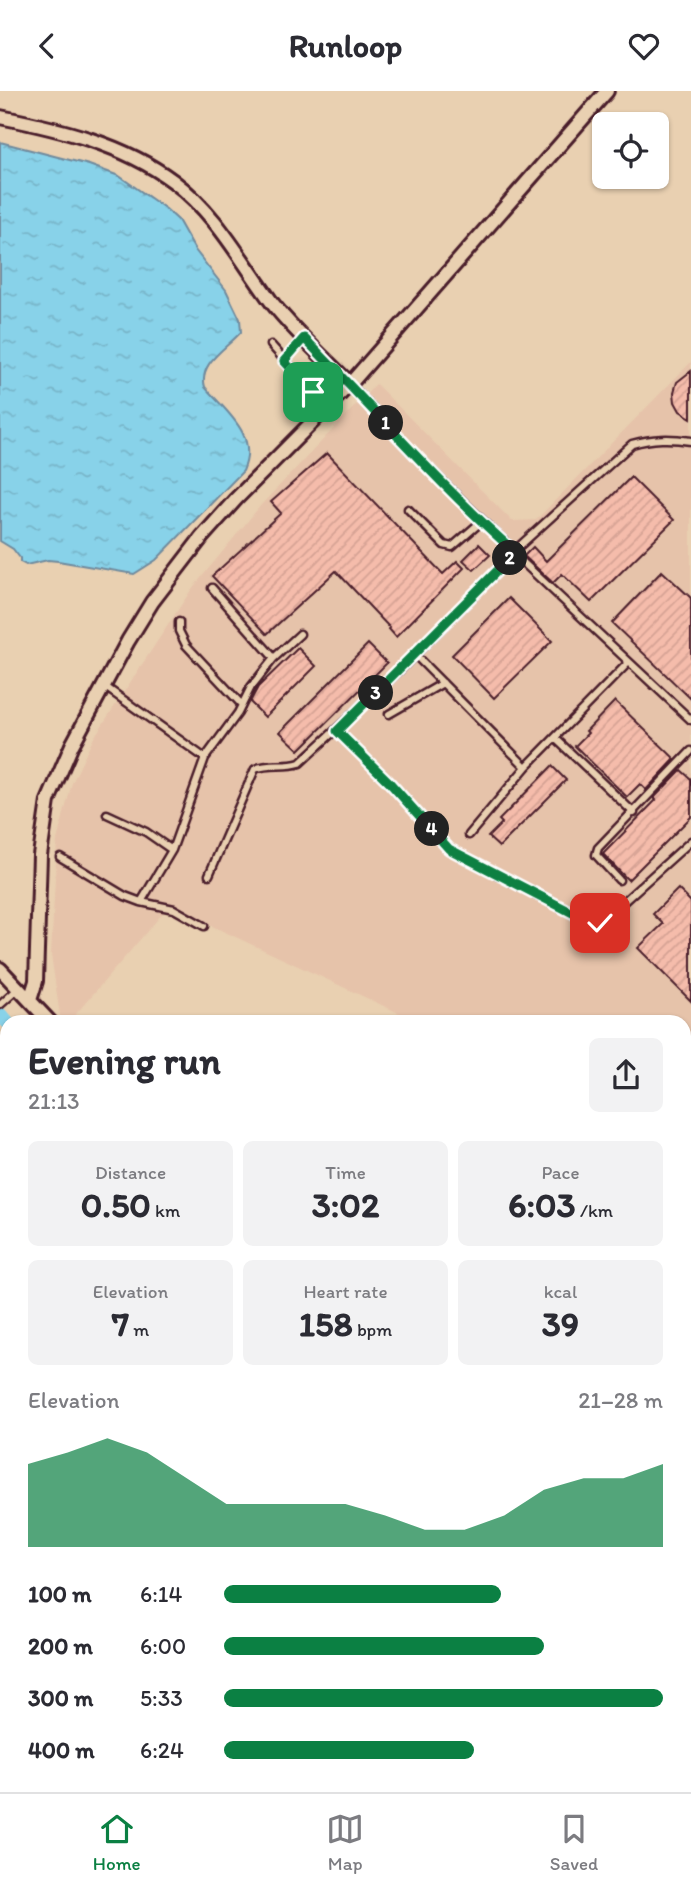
<!DOCTYPE html>
<html lang="en">
<head>
<meta charset="utf-8">
<style>
  body { margin:0; font-family:Itim,sans-serif; background:#f2f2f3; color:#2b2b33; height:100vh; display:flex; flex-direction:column; font-size:26px; white-space:nowrap }
  * { box-sizing:border-box; margin:0 }
  p { font-size:23px; color:#7c7c81 }
  .icon { flex:none; width:38px; height:38px; fill:none; stroke:currentColor; stroke-width:2; stroke-linecap:round; stroke-linejoin:round }
  .map { position:relative; flex:1; overflow:hidden }
  .sheet { position:absolute; left:0px; top:924px; width:691px; height:777px; display:flex; flex-direction:column; background:#fff; border-radius:21px 21px 0 0; box-shadow:0 2px 5px #0004 }
  .sheet>* { flex:none }
  .fabs { position:absolute; left:592px; top:21px; display:grid; gap:14px }
  .fabs a { display:grid; place-items:center; width:77px; height:77px; border-radius:10px; background:#fff; box-shadow:0 2px 5px #0004; font-size:35px }
  .pin { position:absolute; display:grid; place-items:center; width:60px; height:60px; color:#fff; margin:-30px; border-radius:14px; box-shadow:0 4px 10px #0006 }
  .km { position:absolute; width:35px; height:35px; margin:-18px; border-radius:50%; background:#222; color:#fff; font-size:19px; line-height:35px; text-align:center }
  .round { display:grid; place-items:center; flex:none; width:74px; height:74px; border-radius:10px; background:#f2f2f3 }
  .overview { display:flex; align-items:center; justify-content:space-between; height:119px; padding:0 28px }
  h1 { font-size:38px; font-weight:800; line-height:52px }
  .figures { display:grid; grid-template-columns:repeat(3,1fr); gap:10px; height:119px; padding:7px 28px }
  .figures div { display:grid; align-content:center; border-radius:10px; background:#f2f2f3; text-align:center }
  .figures b { font-size:35px; font-weight:800 }
  .figures small { font-size:19px; font-weight:400 }
  .figures p { font-size:19px }
  .chart { height:196px; padding:14px 28px }
  .chart p { display:flex; justify-content:space-between }
  .chart svg { width:100%; height:126px; margin-top:7px; fill:#0b8043; opacity:.7 }
  ul { padding:0 28px; list-style:none; font-size:23px }
  li { display:grid; grid-template-columns:112px 84px 1fr; align-items:center; height:52px }
  li i { height:18px; border-radius:9px; background:#0b8043 }
  header { display:flex; justify-content:space-between; align-items:center; height:91px; padding:0 28px; background:#fff; font-size:32px; font-weight:800 }
  .menu { display:flex; justify-content:space-around; align-items:center; height:98px; border-top:2px solid #e1e1e2; background:#fff; font-size:19px; color:#7c7c81 }
  .menu a { display:grid; justify-items:center; gap:4px }
  .menu .on { color:#0b8043 }
  .map>svg:first-child { display:block }
  .built { fill:#e6c3aa }
  .water { fill:url(#water-ripples); stroke:#6f8a9d; stroke-width:2 }
  .lines { fill:none; stroke-linecap:round; stroke-linejoin:round }
  .canal { stroke:#88d2e9; stroke-width:14 }
  .building { fill:url(#building-hatch); stroke:#4a1f2b; stroke-width:2 }
  .service-casing { stroke:#4a1f2b; stroke-width:11 }
  .minor-casing { stroke:#4a1f2b; stroke-width:18 }
  .service { stroke:#e9d0b1; stroke-width:6 }
  .minor { stroke:#e9d0b1; stroke-width:12 }
  .route-casing { stroke:#fff; stroke-width:14 }
  .route { stroke:#0b8043; stroke-width:9 }
</style>
</head>
<body>
<header><svg class="icon" aria-label="back" viewBox="0 0 24 24"><path d="M15 5l-7 7 7 7"/></svg>Runloop<svg class="icon" aria-label="heart" viewBox="0 0 24 24"><path d="M12 20l-8-8c-3-5 5-10 8-4 3-6 11-1 8 4z"/></svg></header>
<div class="map">
<svg width="691" height="1701" viewBox="0 0 691 1701">
  <defs>
    <pattern id="water-ripples" width="26" height="14" patternUnits="userSpaceOnUse" patternTransform="scale(1.75)"><rect width="26" height="14" fill="#88d2e9"/><path d="M2 4q2-2 4 0t4 0M15 11q2-2 4 0t4 0" fill="none" stroke="#77b4c8"/></pattern>
    <pattern id="building-hatch" width="6" height="6" patternUnits="userSpaceOnUse" patternTransform="scale(1.75)"><rect width="6" height="6" fill="#f5bcab"/><path d="M-1 1l2-2M0 6l6-6M5 7l2-2" fill="none" stroke="#d4a193"/></pattern>
  </defs>
  <rect width="100%" height="100%" fill="#e9d0b1"/>
  <filter id="ink" filterUnits="userSpaceOnUse"><feTurbulence type="fractalNoise" baseFrequency=".0143" numOctaves="2"/><feDisplacementMap in="SourceGraphic" scale="14" xChannelSelector="R" yChannelSelector="G"/><feConvolveMatrix kernelMatrix="1 2 1 2 8 2 1 2 1" color-interpolation-filters="sRGB"/></filter>
  <g filter="url(#ink)">
    <!-- built -->
    <path class="built" d="M691,271V1155L684,1149V931H418L169,815L69,931H61L51,864L57,749L72,692L93,648L191,499L261,414L376,293L512,430L536,429Z"/>
    <!-- water -->
    <path class="water" d="M0,51L89,74L119,85L166,118L178,129L195,159L226,199L240,228L241,241C226,258 198,272 205,296C227,322 259,344 243,380L156,469L134,483L58,470L48,469L26,474L20,471V467L13,458L0,450Z"/>
    <g class="lines">
      <!-- canal -->
      <path class="canal" d="M0,923L7,931
        M684,1486L691,1491"/>
    </g>
    <!-- building -->
    <path class="building" d="M691,280V327L680,320L675,311L674,301L677,291Z
      M327,362L443,483L457,470L464,477L396,546L389,538L390,537L336,480L267,543L212,485L281,422L271,411Z
      M631,386L674,429L591,511L562,483L553,492L524,465L533,456L546,470Z
      M479,453L490,464L474,479L463,469Z
      M662,480L691,507V608L612,532Z
      M509,507L552,550L494,607L452,564Z
      M368,553L387,572L299,659L280,641Z
      M298,557L316,575L265,626L250,611L258,596Z
      M615,610L675,668L646,699L640,693L627,706L575,655L588,642L586,640Z
      M552,675L566,689L499,756L488,746L502,732L499,729Z
      M681,679L691,688V726L628,789L603,763L656,709L654,707Z
      M678,798L691,811V910L638,857L663,833L653,823Z"/>
    <g class="lines">
      <!-- service casing -->
      <g class="service-casing">
        <path id="service" d="M271,254L313,301
          M284,270L304,247
          M350,293L409,358L514,460V463L691,629
          M408,418L444,454L452,456L482,430
          M514,460L632,353C653,347 670,347 691,350
          M212,497L274,567
          M179,531V540L186,554L242,614
          M415,564L526,676
          M104,595L205,667
          M389,623L443,592
          M337,640L389,691L449,758L592,832H600L691,750
          M555,647L634,722
          M107,723L146,741L172,759
          M469,744L526,676L628,572
          M60,766L125,805L141,811
          M209,784L255,678C270,672 285,677 300,672L401,578L514,463
          M619,789L596,764L598,757L691,660
          M204,835L174,818L141,811L172,759L205,667L238,622L251,596L274,567L300,543
          M0,914L19,897
          M0,1214L7,1219
          M684,1365L691,1359
          M531,1701L534,1694"/>
      </g>
      <!-- minor casing -->
      <g class="minor-casing">
        <path id="minor" d="M0,26C60,38 123,53 173,90C217,123 241,170 273,213C296,242 324,267 350,293
          M0,878L50,931
          M30,909L36,890L40,764L48,710L72,654L128,550L152,511L202,446L236,408L350,293L607,0
          M684,1295L691,1286
          M0,1333L7,1337
          M0,1418L7,1408
          M684,1453L691,1458
          M0,1514L7,1504
          M0,1662L7,1667
          M684,1671L691,1676
          M45,1694L55,1701
          M145,1701L150,1698L164,1701
          M414,1701L418,1694"/>
      </g>
      <!-- service -->
      <use href="#service" class="service"/>
      <!-- minor -->
      <use href="#minor" class="minor"/>
    </g>
  </g>
  <g class="lines" filter="url(#ink)">
    <!-- route casing -->
    <g class="route-casing">
      <path id="route" d="M313,301L284,270L304,247C374,318 439,394 514,460V463L337,640L389,691L449,758L592,832H600"/>
    </g>
    <!-- route -->
    <use href="#route" class="route"/>
  </g>
</svg>
<div class="fabs">
<a><svg class="icon" aria-label="locate" viewBox="0 0 24 24"><circle cx="12" cy="12" r="6"/><path d="M12 2v4M12 18v4M2 12h4M18 12h4"/></svg></a>
</div>
<div class="pin" style="left:313px;top:301px;background:#1e9e55"><svg class="icon" aria-label="arrive" viewBox="0 0 24 24"><path d="M6 21V4h12l-3 4 3 4H6"/></svg></div>
<div class="pin" style="left:600px;top:832px;background:#d93025"><svg class="icon" aria-label="check" viewBox="0 0 24 24"><path d="M5 12l5 5 9-10"/></svg></div>
<b class="km" style="left:386px;top:332px">1</b>
<b class="km" style="left:510px;top:467px">2</b>
<b class="km" style="left:376px;top:602px">3</b>
<b class="km" style="left:432px;top:738px">4</b>
<section class="sheet">
<div class="overview"><div><h1>Evening run</h1><p>21:13</p></div><a class="round"><svg class="icon" aria-label="share" viewBox="0 0 24 24"><path d="M12 15V3M7 8l5-5 5 5M5 13v7h14v-7"/></svg></a></div>
<div class="figures">
<div><p>Distance</p><b>0.50<small> km</small></b></div>
<div><p>Time</p><b>3:02</b></div>
<div><p>Pace</p><b>6:03<small> /km</small></b></div>
</div>
<div class="figures">
<div><p>Elevation</p><b>7<small> m</small></b></div>
<div><p>Heart rate</p><b>158<small> bpm</small></b></div>
<div><p>kcal</p><b>39</b></div>
</div>
<div class="chart"><p><span>Elevation</span>21–28 m</p>
<svg viewBox="0 0 160 44" preserveAspectRatio="none"><path d="M0 44V15L10 11L20 6L30 11L40 20L50 29L60 29L70 29L80 29L90 33L100 38L110 38L120 33L130 24L140 20L150 20L160 15V44z"/></svg>
</div>
<ul>
<li><b>100 m</b>6:14<i style="width:63%"></i></li>
<li><b>200 m</b>6:00<i style="width:73%"></i></li>
<li><b>300 m</b>5:33<i style="width:100%"></i></li>
<li><b>400 m</b>6:24<i style="width:57%"></i></li>
</ul>
</section>
</div>
<nav class="menu">
<a class="on"><svg class="icon" aria-label="home" viewBox="0 0 24 24"><path d="M3 11l9-7 9 7M6 9v11h12V9"/></svg>Home</a>
<a><svg class="icon" aria-label="map" viewBox="0 0 24 24"><path d="M3 6l6-2 6 2 6-2v14l-6 2-6-2-6 2zM9 4v14M15 6v14"/></svg>Map</a>
<a><svg class="icon" aria-label="saved" viewBox="0 0 24 24"><path d="M7 4h10v16l-5-4-5 4z"/></svg>Saved</a>
</nav>
</body>
</html>
